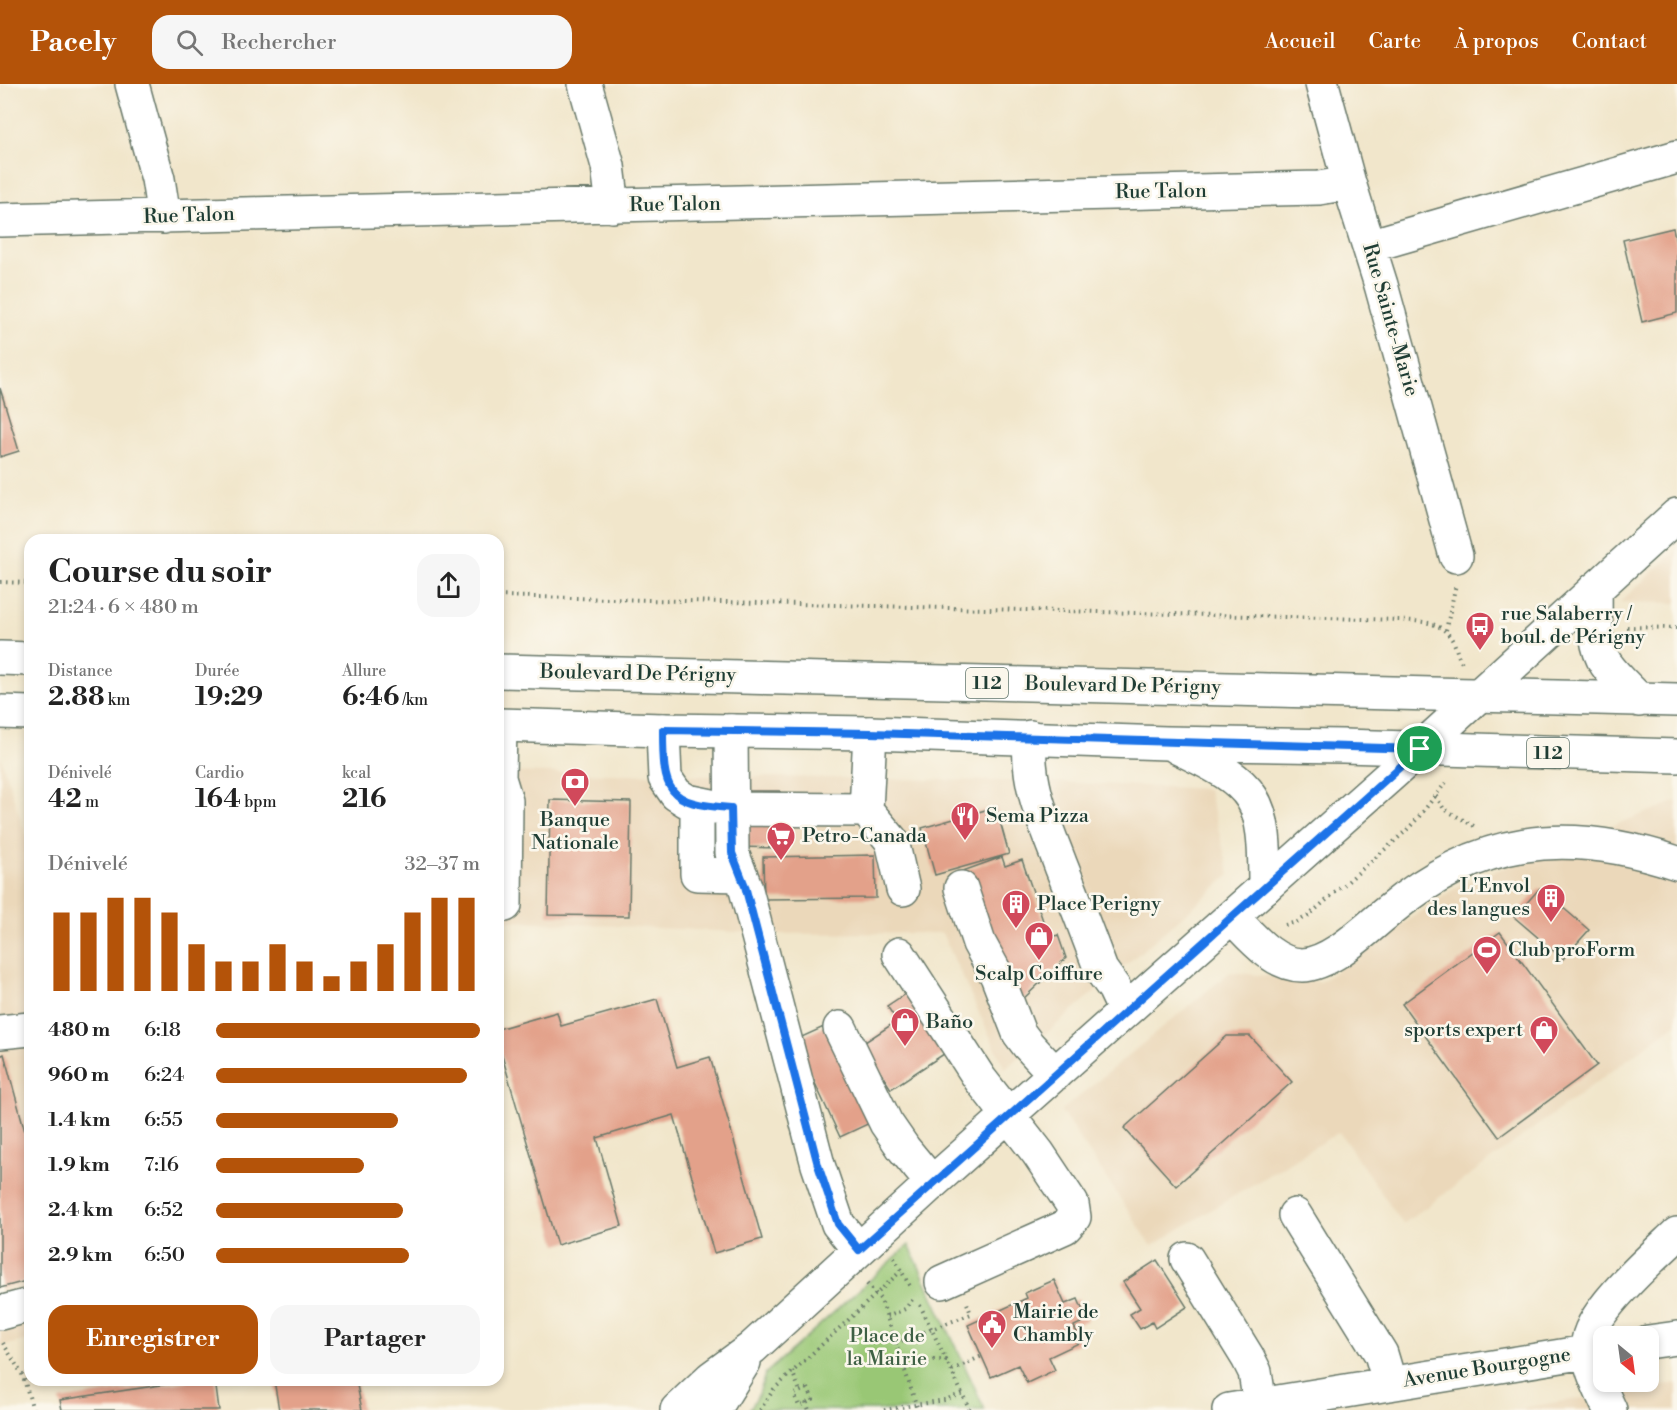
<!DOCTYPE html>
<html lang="fr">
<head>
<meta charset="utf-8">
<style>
  body { margin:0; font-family:"Libre Bodoni",serif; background:#f6f6f6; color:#222; height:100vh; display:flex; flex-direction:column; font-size:22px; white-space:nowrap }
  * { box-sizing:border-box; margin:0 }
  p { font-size:20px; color:#767676 }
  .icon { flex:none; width:33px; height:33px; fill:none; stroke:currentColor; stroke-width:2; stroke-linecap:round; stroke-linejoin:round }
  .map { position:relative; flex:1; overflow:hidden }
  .sheet { position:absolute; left:24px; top:450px; width:480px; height:852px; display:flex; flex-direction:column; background:#fff; border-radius:18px; box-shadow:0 3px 9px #0003 }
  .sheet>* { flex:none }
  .needle { width:39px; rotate:151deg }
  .tools { position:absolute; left:1593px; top:1242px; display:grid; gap:12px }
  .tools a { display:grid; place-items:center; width:66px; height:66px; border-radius:12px; background:#fff; box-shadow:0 3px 9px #0003; font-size:30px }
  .pin { position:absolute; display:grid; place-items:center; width:51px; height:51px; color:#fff; margin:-26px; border:3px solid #fff; border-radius:50%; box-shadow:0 2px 6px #0007 }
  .round { display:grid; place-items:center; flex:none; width:63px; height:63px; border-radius:18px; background:#f6f6f6 }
  .overview { display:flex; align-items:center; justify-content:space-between; height:102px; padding:0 24px }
  h1 { font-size:33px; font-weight:700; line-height:45px }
  .figures { display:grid; grid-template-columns:repeat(3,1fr); gap:9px; height:102px; padding:6px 24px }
  .figures div { display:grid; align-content:center }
  .figures b { font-size:26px; font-weight:700 }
  .figures small { font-size:16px; font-weight:400 }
  .figures p { font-size:16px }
  .chart { height:168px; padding:12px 24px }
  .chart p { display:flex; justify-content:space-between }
  .chart svg { width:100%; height:108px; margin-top:6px; stroke:#b45309; stroke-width:6 }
  .primary-button { display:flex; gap:12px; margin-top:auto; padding:12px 24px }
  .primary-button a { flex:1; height:69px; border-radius:18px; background:#b45309; color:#fff; font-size:24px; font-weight:700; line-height:69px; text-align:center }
  .primary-button a+a { background:#f6f6f6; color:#222 }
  ul { padding:0 24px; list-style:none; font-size:20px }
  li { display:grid; grid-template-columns:96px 72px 1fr; align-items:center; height:45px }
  li i { height:15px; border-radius:8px; background:#b45309 }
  header { display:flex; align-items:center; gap:36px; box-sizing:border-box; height:84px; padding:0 30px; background:#b45309; color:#fff }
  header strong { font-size:28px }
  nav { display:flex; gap:33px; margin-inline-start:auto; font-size:21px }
  .search { width:420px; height:54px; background:#f6f6f6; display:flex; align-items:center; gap:15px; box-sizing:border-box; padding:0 21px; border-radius:18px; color:#767676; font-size:22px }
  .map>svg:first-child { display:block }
  .built { fill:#ebd8ba }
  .green { fill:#99c775; stroke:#5c8254; stroke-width:1.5 }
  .building { fill:#e3a18a }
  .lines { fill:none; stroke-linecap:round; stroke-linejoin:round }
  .minor-casing { stroke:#687869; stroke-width:36 }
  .major-casing { stroke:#687869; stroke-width:36 }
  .path { stroke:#687869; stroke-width:4; stroke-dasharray:1.5 4.5; stroke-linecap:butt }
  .minor { stroke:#fff; stroke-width:33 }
  .major { stroke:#fff; stroke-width:33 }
  .route-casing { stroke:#fff; stroke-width:12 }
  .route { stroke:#1a73e8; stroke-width:8 }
  .labels { text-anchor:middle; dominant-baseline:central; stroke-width:5; stroke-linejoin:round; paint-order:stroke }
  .shield { fill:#fbf7ec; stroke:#61756b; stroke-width:1.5 }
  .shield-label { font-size:18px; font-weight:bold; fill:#1f3d34 }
  .street-label { font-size:20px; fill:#1f3d34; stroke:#fbf7ec }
  .poi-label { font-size:20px; fill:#1f3d34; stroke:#fbf7ec; text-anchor:start }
  .park-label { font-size:20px; fill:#3e6044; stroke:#fbf7ec }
</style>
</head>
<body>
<header>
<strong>Pacely</strong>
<div class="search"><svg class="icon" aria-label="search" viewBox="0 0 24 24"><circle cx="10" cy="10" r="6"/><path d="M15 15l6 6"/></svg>Rechercher</div>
<nav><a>Accueil</a><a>Carte</a><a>À propos</a><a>Contact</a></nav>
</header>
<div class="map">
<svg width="1677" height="1326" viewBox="0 0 1677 1326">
  <rect width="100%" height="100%" fill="#fbf7ec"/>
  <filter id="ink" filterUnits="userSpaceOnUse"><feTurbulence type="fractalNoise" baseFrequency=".0167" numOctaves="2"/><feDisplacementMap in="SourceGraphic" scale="12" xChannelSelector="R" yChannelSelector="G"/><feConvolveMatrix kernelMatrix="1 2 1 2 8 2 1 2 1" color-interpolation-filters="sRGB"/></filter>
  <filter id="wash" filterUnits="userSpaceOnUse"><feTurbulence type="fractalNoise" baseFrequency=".008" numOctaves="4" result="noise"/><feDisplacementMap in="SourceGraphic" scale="24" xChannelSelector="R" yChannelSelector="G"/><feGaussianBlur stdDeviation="1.35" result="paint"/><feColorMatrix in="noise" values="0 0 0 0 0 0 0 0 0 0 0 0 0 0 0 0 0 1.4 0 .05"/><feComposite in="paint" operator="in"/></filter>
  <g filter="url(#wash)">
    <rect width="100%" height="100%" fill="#f1e6cb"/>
    <!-- built -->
    <path class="built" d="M1677,466V519L1620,518Z
      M0,671L30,765V1255L0,1263Z
      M498,688L1051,698L1208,705L1230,791L1005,985L942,849L777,850L498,836Z
      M1677,717V939L1403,1140L1339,1048L1152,1162L1061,1027L1230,888L1320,898L1461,800Z
      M1677,1299V1326H1508Z"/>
    <!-- green -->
    <path class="green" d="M909,1161L985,1326H749L759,1310L765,1290Z"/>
    <g id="blocks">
      <!-- building -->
      <path class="building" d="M1673,144L1677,162V229L1642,238L1623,156Z
        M0,304L19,367L0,373Z
        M739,707H780L779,764L738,763Z
        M550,716L631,718L629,832L548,831Z
        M996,723L1009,770L935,791L922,744Z
        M875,771L876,814L764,815L763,773Z
        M1002,773L1005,782L1022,776L1049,854L1058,851L1066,874L1021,917L984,845L963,787Z
        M1540,804L1589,846L1563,875L1514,833Z
        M1500,848L1597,981L1499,1053L1402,920Z
        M905,910L944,970L891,1005L862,960L897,937L887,922Z
        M657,915L677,983L710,973L762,1155L714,1169L674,1031L597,1054L622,1142L557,1161L498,958V945L557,928L561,942Z
        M828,941L872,1038L840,1053L795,956Z
        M1227,952H1250L1292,998L1176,1102L1124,1044Z
        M4,970L30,1066V1196L0,1204V972Z
        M1157,1176L1187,1223L1155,1244L1152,1238L1140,1245L1130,1230L1140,1224L1123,1198Z
        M1054,1196L1065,1220L1078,1215L1087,1236L1074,1242L1081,1258L1049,1273L1055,1286L1027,1299L1018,1281L991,1293L968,1241L1027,1214L1025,1209Z
        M195,1296H215L219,1326H62L60,1316Z
        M274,1296H356L362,1326H279Z"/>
    </g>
  </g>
  <g filter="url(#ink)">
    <use href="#blocks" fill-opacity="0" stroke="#687869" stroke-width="1.5"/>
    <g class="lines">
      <!-- minor casing -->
      <g class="minor-casing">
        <path id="minor" d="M132,0L158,95L164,133
          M585,0L608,82L613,122
          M1322,0L1349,99L1381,201L1456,472
          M0,136L1319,104L1349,99
          M1369,162L1677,73
          M500,641L499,694L506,717L505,821
          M663,646L665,694L676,710L687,717L716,723L739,725L866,726L870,649
          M731,647L732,769L745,802L818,1081L838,1140L859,1166
          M1030,653C1026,701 1045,739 1061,782C1075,817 1088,851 1101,886L1114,904L1125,927
          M697,720V790L741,791
          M866,726L892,757L903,805
          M961,804L979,859L997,892L1019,949L1028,961L1055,990
          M1232,833C1250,851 1273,881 1302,881C1331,880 1364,847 1386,829C1478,752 1565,742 1677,779
          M899,870L980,995L1038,1069L1072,1120L1074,1133L1065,1143L942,1198
          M840,944L886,1039L904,1065L932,1099
          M0,948L30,945
          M1295,1131L1381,1270L1390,1300
          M1187,1175L1248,1274L1255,1288L1260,1321
          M0,1229L30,1221
          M1648,1258L1677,1254
          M677,1326L711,1294L752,1264L932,1099L1420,665L1677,431
          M714,1326L744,1278
          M1229,1326L1604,1265
          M1610,1326C1601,1306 1588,1283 1588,1260C1587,1230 1655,1171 1677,1150"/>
      </g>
      <!-- major casing -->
      <g class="major-casing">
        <path id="major" d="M1595,505C1596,529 1592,559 1606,580C1615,593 1628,604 1639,616
          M0,574L30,575
          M498,587L1677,616
          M0,628L30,629
          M498,641L663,646L870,649L1167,659L1343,662L1677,672
          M1177,663C1259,702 1265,713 1265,803"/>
      </g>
      <!-- path -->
      <path class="path" d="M0,498L30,499
        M498,512L1400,536C1423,538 1442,536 1454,559C1457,566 1458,574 1463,580
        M1627,543L1677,544
        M1446,546L1456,500
        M1436,712L1444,725L1474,742
        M1285,841L1297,838L1308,832L1405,748L1418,734L1447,697
        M894,1174L911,1204
        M867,1200L881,1216L887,1233L918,1326
        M920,1221L970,1326
        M887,1233L905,1225L915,1212
        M3,1259L23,1292L33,1326
        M896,1259L971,1230L967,1219
        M905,1286L934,1276H947
        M952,1286L982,1272
        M792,1287L800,1307
        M808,1304L813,1316L799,1322L794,1310Z
        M806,1318L809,1326
        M760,1326L774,1305L901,1187
        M884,1326L945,1316L963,1309"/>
      <!-- minor -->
      <use href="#minor" class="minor"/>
      <!-- major -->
      <use href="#major" class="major"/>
    </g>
  </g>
  <g class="lines" filter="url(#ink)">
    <!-- route casing -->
    <g class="route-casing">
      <path id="route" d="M663,646L870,649L1420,665L859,1166L838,1140L818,1081L745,802L732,769L731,724C666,720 663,707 663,646Z"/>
    </g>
    <!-- route -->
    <use href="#route" class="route"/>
  </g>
  <!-- icons -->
  <defs>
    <g id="bus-pin" transform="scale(1.5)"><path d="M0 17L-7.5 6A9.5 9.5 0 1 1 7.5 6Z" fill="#d1495b" stroke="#fbf7ec"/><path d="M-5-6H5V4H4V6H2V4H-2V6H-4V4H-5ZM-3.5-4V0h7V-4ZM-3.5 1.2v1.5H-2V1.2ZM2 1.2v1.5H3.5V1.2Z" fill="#fff"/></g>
    <g id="bank-pin" transform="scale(1.5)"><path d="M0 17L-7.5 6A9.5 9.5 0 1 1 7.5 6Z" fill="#d1495b" stroke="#fbf7ec"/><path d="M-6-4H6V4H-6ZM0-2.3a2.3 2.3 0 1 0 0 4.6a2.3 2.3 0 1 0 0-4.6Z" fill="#fff"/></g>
    <g id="restaurant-pin" transform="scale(1.5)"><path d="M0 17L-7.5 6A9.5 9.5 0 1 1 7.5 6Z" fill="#d1495b" stroke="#fbf7ec"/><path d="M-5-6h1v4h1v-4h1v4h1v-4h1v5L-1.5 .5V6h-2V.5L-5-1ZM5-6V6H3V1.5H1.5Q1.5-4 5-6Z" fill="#fff"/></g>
    <g id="supermarket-pin" transform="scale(1.5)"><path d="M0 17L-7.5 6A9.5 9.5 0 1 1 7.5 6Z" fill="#d1495b" stroke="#fbf7ec"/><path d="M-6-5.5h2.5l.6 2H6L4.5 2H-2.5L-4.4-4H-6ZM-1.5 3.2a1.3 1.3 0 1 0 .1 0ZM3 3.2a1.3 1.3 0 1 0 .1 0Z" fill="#fff"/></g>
    <g id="building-pin" transform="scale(1.5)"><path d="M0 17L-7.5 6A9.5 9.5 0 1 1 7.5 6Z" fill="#d1495b" stroke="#fbf7ec"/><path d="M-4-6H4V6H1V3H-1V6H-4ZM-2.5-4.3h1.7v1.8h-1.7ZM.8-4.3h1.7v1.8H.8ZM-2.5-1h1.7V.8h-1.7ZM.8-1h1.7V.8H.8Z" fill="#fff"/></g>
    <g id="shop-pin" transform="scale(1.5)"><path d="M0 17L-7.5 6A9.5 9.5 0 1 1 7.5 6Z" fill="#d1495b" stroke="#fbf7ec"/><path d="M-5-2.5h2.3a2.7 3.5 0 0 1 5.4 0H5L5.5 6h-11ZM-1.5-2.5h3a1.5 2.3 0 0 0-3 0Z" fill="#fff"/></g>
    <g id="stadium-pin" transform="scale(1.5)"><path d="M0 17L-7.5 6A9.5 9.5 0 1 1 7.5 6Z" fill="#d1495b" stroke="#fbf7ec"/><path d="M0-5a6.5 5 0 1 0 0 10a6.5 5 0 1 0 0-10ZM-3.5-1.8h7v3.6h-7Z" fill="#fff"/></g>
    <g id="civic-pin" transform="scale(1.5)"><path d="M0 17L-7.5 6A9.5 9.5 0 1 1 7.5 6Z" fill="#d1495b" stroke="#fbf7ec"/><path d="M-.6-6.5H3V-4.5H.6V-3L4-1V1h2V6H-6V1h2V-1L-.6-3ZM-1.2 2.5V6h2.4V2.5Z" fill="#fff"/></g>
  </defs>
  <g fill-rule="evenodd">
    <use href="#bus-pin" x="1480" y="542"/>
    <use href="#bank-pin" x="575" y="698"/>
    <use href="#restaurant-pin" x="965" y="732"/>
    <use href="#supermarket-pin" x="781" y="752"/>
    <use href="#building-pin" x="1551" y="814"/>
    <use href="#building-pin" x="1016" y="820"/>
    <use href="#shop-pin" x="1039" y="852"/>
    <use href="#stadium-pin" x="1487" y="866"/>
    <use href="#shop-pin" x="905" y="938"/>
    <use href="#shop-pin" x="1544" y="946"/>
    <use href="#civic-pin" x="992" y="1240"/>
  </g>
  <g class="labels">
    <!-- shield labels -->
    <g class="shield">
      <rect x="966" y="584" width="42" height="30" rx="4.5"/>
      <rect x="1527" y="654" width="42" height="30" rx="4.5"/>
    </g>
    <g class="shield-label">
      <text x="987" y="599">112</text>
      <text x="1548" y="669">112</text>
    </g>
    <!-- street labels -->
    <g class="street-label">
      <text transform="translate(1161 108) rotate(-1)">Rue Talon</text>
      <text transform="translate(675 121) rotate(-1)">Rue Talon</text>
      <text transform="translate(189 132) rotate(-2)">Rue Talon</text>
      <text transform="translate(1390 236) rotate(74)">Rue Sainte-Marie</text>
      <text transform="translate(638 590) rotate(1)">Boulevard De Périgny</text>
      <text transform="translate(1123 602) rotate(1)">Boulevard De Périgny</text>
      <text transform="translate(1487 1284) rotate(-9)">Avenue Bourgogne</text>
    </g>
    <!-- poi labels -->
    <g class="poi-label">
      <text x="1501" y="530">rue Salaberry /<tspan x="1501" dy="23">boul. de Périgny</tspan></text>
      <text x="986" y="732">Sema Pizza</text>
      <text x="575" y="736" text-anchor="middle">Banque<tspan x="575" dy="23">Nationale</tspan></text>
      <text x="802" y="752">Petro-Canada</text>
      <text x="1530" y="802" text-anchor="end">L'Envol<tspan x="1530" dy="23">des langues</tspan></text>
      <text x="1037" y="820">Place Perigny</text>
      <text x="1508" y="866">Club proForm</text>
      <text x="1039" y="890" text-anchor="middle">Scalp Coiffure</text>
      <text x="926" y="938">Baño</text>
      <text x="1523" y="946" text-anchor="end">sports expert</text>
      <text x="1013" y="1228">Mairie de<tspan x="1013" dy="23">Chambly</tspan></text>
    </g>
    <!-- park labels -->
    <g class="park-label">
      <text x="887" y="1252">Place de<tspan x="887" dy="23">la Mairie</tspan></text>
    </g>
  </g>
</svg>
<div class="tools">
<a><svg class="needle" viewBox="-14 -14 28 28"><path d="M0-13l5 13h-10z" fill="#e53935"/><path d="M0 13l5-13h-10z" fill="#767676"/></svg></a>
</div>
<div class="pin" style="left:1420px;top:665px;background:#1e9e55"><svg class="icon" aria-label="arrive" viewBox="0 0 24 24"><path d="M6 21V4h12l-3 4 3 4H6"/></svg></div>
<section class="sheet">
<div class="overview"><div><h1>Course du soir</h1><p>21:24 · 6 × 480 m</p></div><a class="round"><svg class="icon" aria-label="share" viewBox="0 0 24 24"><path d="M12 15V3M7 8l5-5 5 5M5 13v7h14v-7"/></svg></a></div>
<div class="figures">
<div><p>Distance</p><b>2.88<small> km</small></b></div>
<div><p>Durée</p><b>19:29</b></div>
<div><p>Allure</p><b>6:46<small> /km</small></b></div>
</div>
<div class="figures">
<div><p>Dénivelé</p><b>42<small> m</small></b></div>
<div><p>Cardio</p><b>164<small> bpm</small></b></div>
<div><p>kcal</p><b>216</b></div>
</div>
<div class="chart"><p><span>Dénivelé</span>32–37 m</p>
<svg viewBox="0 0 160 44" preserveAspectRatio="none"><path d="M5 44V12M15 44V12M25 44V6M35 44V6M45 44V12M55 44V25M65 44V32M75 44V32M85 44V25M95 44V32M105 44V38M115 44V32M125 44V25M135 44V12M145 44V6M155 44V6"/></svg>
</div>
<ul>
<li><b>480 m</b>6:18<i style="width:100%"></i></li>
<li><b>960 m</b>6:24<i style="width:95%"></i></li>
<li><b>1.4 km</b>6:55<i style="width:69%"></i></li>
<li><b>1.9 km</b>7:16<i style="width:56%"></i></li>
<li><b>2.4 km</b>6:52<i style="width:71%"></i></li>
<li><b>2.9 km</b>6:50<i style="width:73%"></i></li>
</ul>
<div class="primary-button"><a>Enregistrer</a><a>Partager</a></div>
</section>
</div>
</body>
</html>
